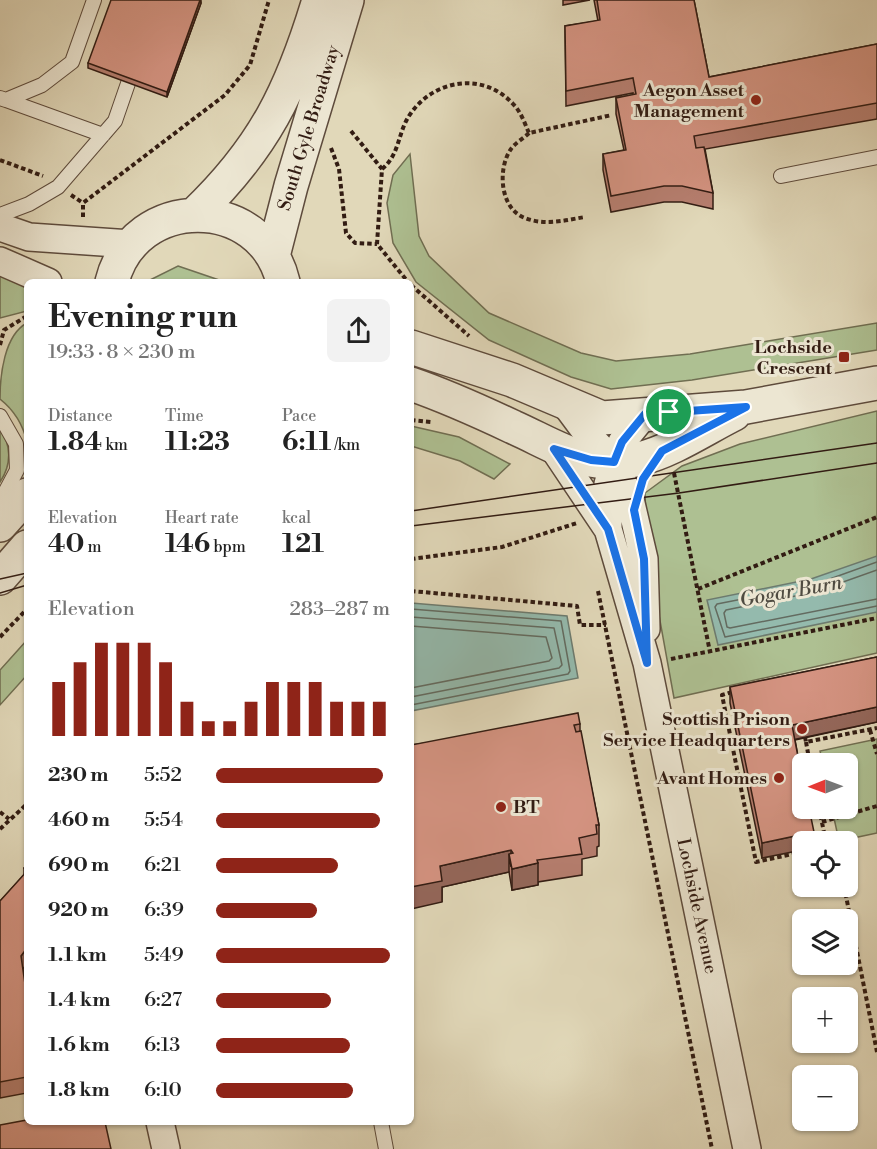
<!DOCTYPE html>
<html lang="en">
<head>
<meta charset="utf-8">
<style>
  body { margin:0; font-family:"Libre Bodoni",serif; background:#f2f2f2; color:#222; height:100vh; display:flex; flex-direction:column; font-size:22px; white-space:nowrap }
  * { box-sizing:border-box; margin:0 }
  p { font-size:20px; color:#767676 }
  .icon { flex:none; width:33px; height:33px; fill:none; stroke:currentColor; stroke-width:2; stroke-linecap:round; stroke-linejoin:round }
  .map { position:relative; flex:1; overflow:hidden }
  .drawer { position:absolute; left:24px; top:279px; width:390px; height:846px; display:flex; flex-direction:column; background:#fff; border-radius:9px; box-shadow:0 2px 4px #0004 }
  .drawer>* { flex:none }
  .needle { width:39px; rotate:269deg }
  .fabs { position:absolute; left:792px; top:753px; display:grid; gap:12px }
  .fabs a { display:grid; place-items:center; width:66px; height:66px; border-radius:9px; background:#fff; box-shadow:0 2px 4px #0004; font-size:30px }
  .pin { position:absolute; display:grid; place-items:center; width:51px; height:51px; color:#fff; margin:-26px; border:3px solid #fff; border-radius:50%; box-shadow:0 2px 6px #0007 }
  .round { display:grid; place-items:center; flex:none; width:63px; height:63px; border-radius:9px; background:#f2f2f2 }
  .head { display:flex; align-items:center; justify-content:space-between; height:102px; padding:0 24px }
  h1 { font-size:33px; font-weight:700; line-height:45px }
  .metrics { display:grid; grid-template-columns:repeat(3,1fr); gap:9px; height:102px; padding:6px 24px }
  .metrics div { display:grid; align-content:center }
  .metrics b { font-size:26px; font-weight:700 }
  .metrics small { font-size:16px; font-weight:400 }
  .metrics p { font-size:16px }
  .chart { height:168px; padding:12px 24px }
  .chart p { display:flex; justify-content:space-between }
  .chart svg { width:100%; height:108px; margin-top:6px; stroke:#8f2418; stroke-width:6 }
  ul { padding:0 24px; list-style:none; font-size:20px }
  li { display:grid; grid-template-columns:96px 72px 1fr; align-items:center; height:45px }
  li i { height:15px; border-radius:8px; background:#8f2418 }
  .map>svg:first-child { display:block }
  .green { fill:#aec092; stroke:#706e52; stroke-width:1.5 }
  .water { fill:#94baad; stroke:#6d7b6f; stroke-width:1.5 }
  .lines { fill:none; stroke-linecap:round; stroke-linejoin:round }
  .shore { stroke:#636b60; stroke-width:1.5 }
  .service-casing { stroke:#5e4b3c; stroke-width:16 }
  .minor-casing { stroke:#5e4b3c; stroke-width:30 }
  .tertiary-casing { stroke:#5e4b3c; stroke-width:36 }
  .path { stroke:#321c13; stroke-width:4; stroke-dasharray:4.5 3; stroke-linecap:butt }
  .service { stroke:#ece6d2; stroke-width:14 }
  .minor { stroke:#ece6d2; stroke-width:27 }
  .tertiary { stroke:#ece6d2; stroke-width:33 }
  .tram { stroke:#321c13; stroke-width:1.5 }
  .wall { fill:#b67e6f; stroke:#321c13; stroke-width:1.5 }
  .shaded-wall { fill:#94675a; stroke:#321c13; stroke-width:1.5 }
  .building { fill:#d49381; stroke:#321c13; stroke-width:1.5 }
  .route-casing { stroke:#fff; stroke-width:12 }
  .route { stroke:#1a73e8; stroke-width:8 }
  .poi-dot { fill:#8f2418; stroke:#ece6d2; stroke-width:2 }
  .labels { text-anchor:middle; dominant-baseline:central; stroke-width:6; stroke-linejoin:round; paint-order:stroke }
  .poi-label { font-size:18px; font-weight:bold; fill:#321c13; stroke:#ece6d2; text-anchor:end }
  .street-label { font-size:18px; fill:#321c13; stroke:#ece6d2 }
  .water-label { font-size:20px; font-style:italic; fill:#4f4b41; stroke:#ece6d2 }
</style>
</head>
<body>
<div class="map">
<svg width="877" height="1149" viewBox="0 0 877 1149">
  <rect width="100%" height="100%" fill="#e1d8b9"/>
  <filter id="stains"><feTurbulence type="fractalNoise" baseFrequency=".00333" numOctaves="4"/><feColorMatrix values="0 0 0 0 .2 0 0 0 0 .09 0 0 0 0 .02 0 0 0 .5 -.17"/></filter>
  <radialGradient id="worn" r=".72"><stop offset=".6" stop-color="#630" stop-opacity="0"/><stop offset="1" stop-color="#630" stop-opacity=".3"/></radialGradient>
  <!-- green -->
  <path class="green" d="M410,154L419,236L429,256L489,313L581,353L616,361L690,354L877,323V350L692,380L611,389L571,377L489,340L416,282L393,243L387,203L393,175Z
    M178,266L222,281L223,282H146Z
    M0,273L27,283V311L0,318Z
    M27,323V442C23,425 14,410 0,399C0,376 4,335 27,323Z
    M877,411V653L674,698L647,549L645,493L682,466L740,444Z
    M0,425C10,445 13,463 0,482Z
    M411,426L459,437L510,464L494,479L460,461L411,446Z
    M27,640V675L0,705V670Z
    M877,739V833L839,841L832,809L848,808V764L823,763L820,751Z"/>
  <!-- water -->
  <path class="water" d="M877,556V612L718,645L707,600L811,579Z
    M411,603L567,616L578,678L411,711Z"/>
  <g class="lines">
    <!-- shore -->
    <path class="shore" d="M877,562L813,585L717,604L715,607L725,637L877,606
      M877,570L815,592L726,610L724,613L727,627L730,628L877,599
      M411,609L561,621L570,671L568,674L411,705
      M411,617L554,628L562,665L559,668L411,697
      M411,626L546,637L552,658L549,661L411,688"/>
    <!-- service casing -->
    <g class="service-casing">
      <path id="service" d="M0,98L6,100L42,85L72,62L94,0
        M6,100L103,135
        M781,176L877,157
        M0,215L29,204L58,187L115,121L134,66
        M0,416L16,444L17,470L0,502
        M381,1122L386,1149"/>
    </g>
    <!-- minor casing -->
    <g class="minor-casing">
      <path id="minor" d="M0,227L29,237L131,244
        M0,261L48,282
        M566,405L589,436L614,462L630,499L644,559L646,629
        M645,414L622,442L614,462L608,484V529L647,663L747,1149
        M554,449L607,528
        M160,1122L166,1149"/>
    </g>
    <!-- tertiary casing -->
    <g class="tertiary-casing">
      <path id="tertiary" d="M195,214C264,148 292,90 319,0
        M273,256L291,186L347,0
        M112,282C134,193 262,193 283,282
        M411,347L512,380L602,418L746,407L877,383
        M411,384C446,396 479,411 513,427C554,445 590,472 639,459C672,451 704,429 734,414
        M0,525L27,495
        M0,578L27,547"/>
    </g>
    <!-- path -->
    <path class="path" d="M351,131L382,169L377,244L408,282
      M529,133C524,138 515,143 511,149C497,169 500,209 525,218C545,226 566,220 585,217
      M331,148L339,169L346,233L355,243L377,244
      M0,160L43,176
      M382,169C401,153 397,132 411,113C436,78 485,72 514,105C521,112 525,124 529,133L612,115
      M71,195L83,203
      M83,217V203L225,95L250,65L269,0
      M411,285L469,336
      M0,345L4,330L27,316
      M411,420L431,422
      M674,473L710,652
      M411,559L502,547L577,523
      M698,589L877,517
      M411,591L577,606L580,625H606
      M598,591L712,1149
      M0,637L27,609
      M671,659L877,618
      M732,692L722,695L756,862L802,852
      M870,730L877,754
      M805,737L806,742L877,728
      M806,742L810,764
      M819,808L826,842
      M0,812L9,819
      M822,822L877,806
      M0,829L27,804
      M844,886L877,1052"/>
    <!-- service -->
    <use href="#service" class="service"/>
    <!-- minor -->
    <use href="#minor" class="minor"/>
    <!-- tertiary -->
    <use href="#tertiary" class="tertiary"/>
    <!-- tram -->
    <path class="tram" d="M411,511L877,443
      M411,526L679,493L877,463
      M0,579L27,573
      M0,593L27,585"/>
  </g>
  <!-- wall -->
  <path class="wall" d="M201,0V3L167,97L88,68V63Z
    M563,0H590L563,5Z
    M594,0H694L709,77L877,44V119L705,149L713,193V209L682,202H664L611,212L603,170V154L624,150L616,114V98L633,95V93L566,106L565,26L598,21Z
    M877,657V722L795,740L814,842H802V850L762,858L730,703V687Z
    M580,724V731L599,825V846L597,847V856L582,859V875L538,882V885L512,890L509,872L442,887V902L411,745Z
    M27,865V964L23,969L27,998V1093L0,1098V901L24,875V868Z"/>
  <!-- shaded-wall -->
  <path class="shaded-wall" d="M200,0L201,3L167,97V92Z
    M877,707V722L792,740V725Z
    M814,832V842H802V850L762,858V843Z
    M511,850V867L509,854V872L442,887V902L411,909V887L440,866Z
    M538,863V885L512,890V869Z
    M27,948V964L21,971V956Z"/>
  <!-- building -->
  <path class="building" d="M111,0H200L167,92L88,63Z
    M597,0H694L709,77L877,44V103L694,136L696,148L704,147L713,193L682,186H664L611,196L603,154L626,150L616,98L636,94L633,78L566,91L565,26L600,20Z
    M877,657V707L792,725L802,778V808H809L814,832L762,843L730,687Z
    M578,713L580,724L574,725L576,732L581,731L599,825H596L597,834L579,838L582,854L537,860L538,863L512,869L509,854L513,853L511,850L440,866L442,881L411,887V745Z
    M27,865V948L21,956L27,998V1077L0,1082V901L27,871L24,868Z
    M27,1120V1122H105L111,1149H0V1125Z"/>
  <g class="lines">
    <!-- route casing -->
    <g class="route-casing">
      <path id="route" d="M746,407L662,451L643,479L634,510L644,559L647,663L608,529L554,449L591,460L614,462L622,442L645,414Z"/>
    </g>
    <!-- route -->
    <use href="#route" class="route"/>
  </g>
  <!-- markers -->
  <g class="poi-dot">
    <circle cx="756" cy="100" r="6"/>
    <rect x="838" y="351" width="12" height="12" rx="3"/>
    <circle cx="802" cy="729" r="6"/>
    <circle cx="779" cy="778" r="6"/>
    <circle cx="501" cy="807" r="6"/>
  </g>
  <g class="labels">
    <!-- poi labels -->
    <g class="poi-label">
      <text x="744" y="90">Aegon Asset<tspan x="744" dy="21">Management</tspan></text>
      <text x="832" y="347">Lochside<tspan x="832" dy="21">Crescent</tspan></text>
      <text x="790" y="719">Scottish Prison<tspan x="790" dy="21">Service Headquarters</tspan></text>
      <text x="767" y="778">Avant Homes</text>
      <text x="513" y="807" text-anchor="start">BT</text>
    </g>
    <!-- street labels -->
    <g class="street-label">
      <text transform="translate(309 128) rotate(-73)">South Gyle Broadway</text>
      <text transform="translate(697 906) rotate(78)">Lochside Avenue</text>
    </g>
    <!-- water labels -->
    <g class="water-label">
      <text transform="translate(791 592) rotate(-10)">Gogar Burn</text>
    </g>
  </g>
  <rect width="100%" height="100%" filter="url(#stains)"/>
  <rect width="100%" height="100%" fill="url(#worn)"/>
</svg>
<div class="fabs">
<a><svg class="needle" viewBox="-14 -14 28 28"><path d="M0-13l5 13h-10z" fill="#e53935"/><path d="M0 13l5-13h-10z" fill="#767676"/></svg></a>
<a><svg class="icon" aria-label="locate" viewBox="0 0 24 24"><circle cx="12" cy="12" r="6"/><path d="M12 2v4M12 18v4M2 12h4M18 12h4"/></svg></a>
<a><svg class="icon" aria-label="layers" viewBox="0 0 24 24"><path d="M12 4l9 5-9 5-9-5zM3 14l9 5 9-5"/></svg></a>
<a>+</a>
<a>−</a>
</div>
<div class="pin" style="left:669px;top:412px;background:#1e9e55"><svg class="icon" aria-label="arrive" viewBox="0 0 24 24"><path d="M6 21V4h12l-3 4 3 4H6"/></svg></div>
<section class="drawer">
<div class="head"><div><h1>Evening run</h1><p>19:33 · 8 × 230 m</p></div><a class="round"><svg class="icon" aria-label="share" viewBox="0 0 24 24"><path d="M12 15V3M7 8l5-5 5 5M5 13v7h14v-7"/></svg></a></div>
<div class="metrics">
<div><p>Distance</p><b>1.84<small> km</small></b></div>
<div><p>Time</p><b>11:23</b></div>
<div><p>Pace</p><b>6:11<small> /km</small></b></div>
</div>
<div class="metrics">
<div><p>Elevation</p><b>40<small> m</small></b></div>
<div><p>Heart rate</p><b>146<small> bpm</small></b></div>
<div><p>kcal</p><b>121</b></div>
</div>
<div class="chart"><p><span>Elevation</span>283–287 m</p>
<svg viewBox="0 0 160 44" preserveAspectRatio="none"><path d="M5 44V22M15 44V14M25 44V6M35 44V6M45 44V6M55 44V14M65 44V30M75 44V38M85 44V38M95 44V30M105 44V22M115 44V22M125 44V22M135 44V30M145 44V30M155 44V30"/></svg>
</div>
<ul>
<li><b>230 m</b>5:52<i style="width:96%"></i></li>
<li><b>460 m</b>5:54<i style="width:94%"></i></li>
<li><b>690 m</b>6:21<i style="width:70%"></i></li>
<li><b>920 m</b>6:39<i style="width:58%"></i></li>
<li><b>1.1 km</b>5:49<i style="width:100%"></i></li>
<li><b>1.4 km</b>6:27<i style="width:66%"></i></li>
<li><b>1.6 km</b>6:13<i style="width:77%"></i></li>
<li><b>1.8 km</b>6:10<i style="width:79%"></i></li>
</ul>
</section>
</div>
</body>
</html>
